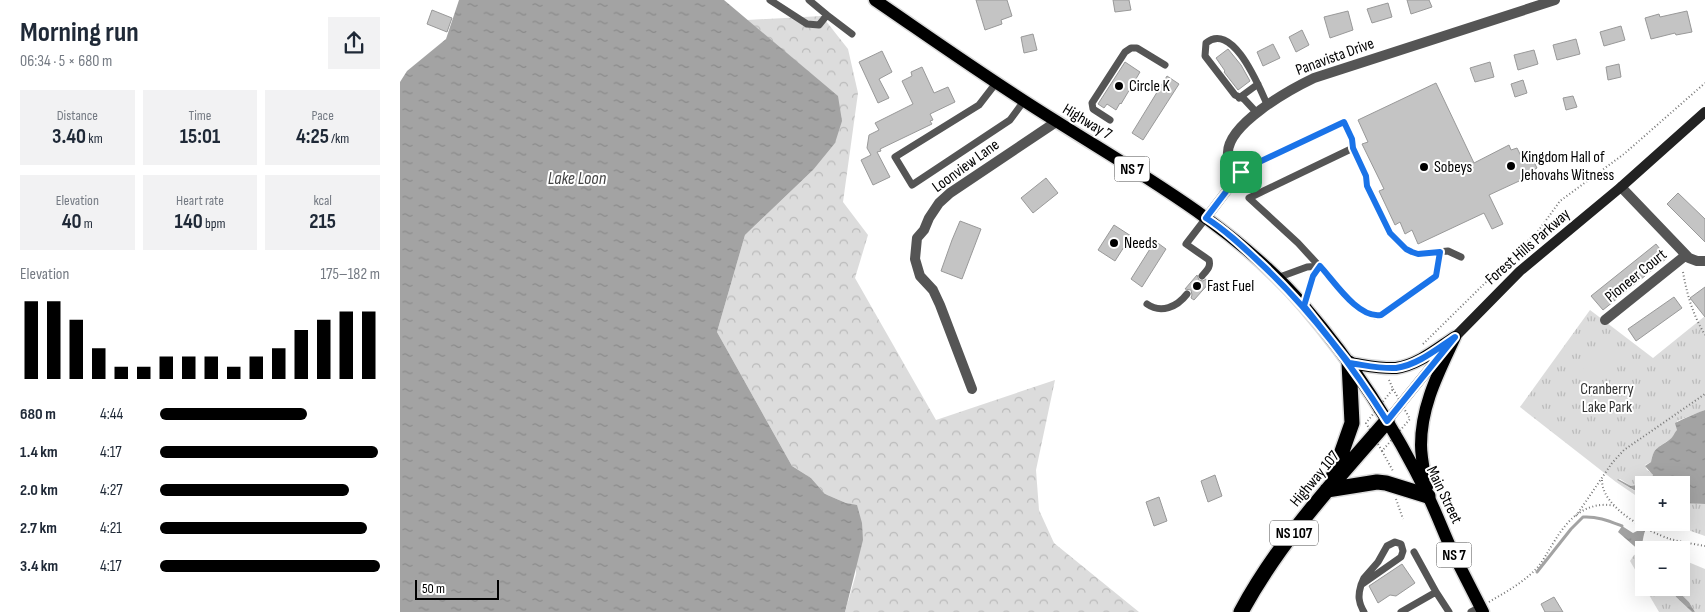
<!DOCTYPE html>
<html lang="en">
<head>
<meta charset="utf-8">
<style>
  body { margin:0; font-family:"Sofia Sans Condensed",sans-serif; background:#f2f2f3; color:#1f2937; height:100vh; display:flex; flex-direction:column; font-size:19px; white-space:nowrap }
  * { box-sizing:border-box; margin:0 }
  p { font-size:16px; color:#747a83 }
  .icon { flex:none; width:28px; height:28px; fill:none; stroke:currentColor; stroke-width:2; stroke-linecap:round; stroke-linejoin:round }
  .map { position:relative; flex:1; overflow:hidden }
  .drawer { display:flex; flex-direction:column; background:#fff; width:400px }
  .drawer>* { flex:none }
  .tools { position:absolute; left:1235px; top:476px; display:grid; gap:10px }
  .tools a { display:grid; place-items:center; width:55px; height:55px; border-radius:0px; background:#fff; box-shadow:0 5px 20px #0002; font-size:25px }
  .scale { position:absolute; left:15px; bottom:12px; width:84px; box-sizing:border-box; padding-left:5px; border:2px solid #000; border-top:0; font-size:14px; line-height:18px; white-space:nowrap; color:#000; -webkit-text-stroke:4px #fff; paint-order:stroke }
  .pin { position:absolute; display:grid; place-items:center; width:42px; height:42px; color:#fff; margin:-21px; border-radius:10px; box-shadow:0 2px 8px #0006 }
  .round { display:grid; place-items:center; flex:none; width:52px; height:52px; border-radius:0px; background:#f2f2f3 }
  .overview { display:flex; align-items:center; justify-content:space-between; height:85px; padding:0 20px }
  h1 { font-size:28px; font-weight:700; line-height:38px }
  .metrics { display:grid; grid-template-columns:repeat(3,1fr); gap:8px; height:85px; padding:5px 20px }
  .metrics div { display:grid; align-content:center; border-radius:0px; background:#f2f2f3; text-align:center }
  .metrics b { font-size:21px; font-weight:700 }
  .metrics small { font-size:14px; font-weight:400 }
  .metrics p { font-size:14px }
  .chart { height:140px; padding:10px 20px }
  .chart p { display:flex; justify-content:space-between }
  .chart svg { width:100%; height:90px; margin-top:5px; stroke:#000; stroke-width:6 }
  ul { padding:0 20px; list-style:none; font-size:16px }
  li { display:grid; grid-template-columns:80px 60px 1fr; align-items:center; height:38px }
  li i { height:12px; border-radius:6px; background:#000 }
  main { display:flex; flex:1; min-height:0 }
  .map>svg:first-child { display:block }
  .forest { fill:url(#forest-crowns) }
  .park { fill:url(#park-tufts) }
  .pitch { fill:#dcdcdc }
  .water { fill:url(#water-ripples) }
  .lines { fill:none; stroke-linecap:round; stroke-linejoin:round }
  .stream { stroke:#a3a3a3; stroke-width:3 }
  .building { fill:#c4c4c4; stroke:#999 }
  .primary-casing { stroke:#dbdbdb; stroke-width:15 }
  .highway-casing { stroke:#dbdbdb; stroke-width:18 }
  .path { stroke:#777; stroke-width:2; stroke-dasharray:1 2.5; stroke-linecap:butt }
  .lane { stroke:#555; stroke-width:7 }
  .street { stroke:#555; stroke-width:10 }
  .secondary { stroke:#222; stroke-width:10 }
  .primary { stroke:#000; stroke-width:12 }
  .highway { stroke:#000; stroke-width:15 }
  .route-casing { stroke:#fff; stroke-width:10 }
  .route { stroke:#1a73e8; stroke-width:6 }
  .poi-dot { fill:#000; stroke:#fff; stroke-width:2 }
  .labels { text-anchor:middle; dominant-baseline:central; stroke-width:4; stroke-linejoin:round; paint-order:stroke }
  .shield { fill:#fff; stroke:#4c4c4c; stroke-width:1 }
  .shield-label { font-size:15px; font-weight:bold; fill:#000 }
  .street-label { font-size:16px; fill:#000; stroke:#fff }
  .poi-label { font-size:16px; fill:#000; stroke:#fff; text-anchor:start }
  .park-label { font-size:16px; fill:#333; stroke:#fff }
  .water-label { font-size:18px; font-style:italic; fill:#444; stroke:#fff }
</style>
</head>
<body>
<main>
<section class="drawer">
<div class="overview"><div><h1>Morning run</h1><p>06:34 · 5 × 680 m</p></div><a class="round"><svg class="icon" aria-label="share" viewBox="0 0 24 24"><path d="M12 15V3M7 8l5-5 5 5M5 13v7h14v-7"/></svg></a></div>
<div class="metrics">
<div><p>Distance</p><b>3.40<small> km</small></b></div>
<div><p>Time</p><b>15:01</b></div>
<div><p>Pace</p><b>4:25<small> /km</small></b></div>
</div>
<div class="metrics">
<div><p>Elevation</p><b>40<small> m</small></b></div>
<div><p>Heart rate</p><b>140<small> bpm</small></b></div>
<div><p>kcal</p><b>215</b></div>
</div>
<div class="chart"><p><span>Elevation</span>175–182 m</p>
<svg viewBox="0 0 160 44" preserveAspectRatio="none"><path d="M5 44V6M15 44V6M25 44V15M35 44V29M45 44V38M55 44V38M65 44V33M75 44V33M85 44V33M95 44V38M105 44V33M115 44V29M125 44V20M135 44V15M145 44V11M155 44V11"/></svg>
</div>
<ul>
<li><b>680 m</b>4:44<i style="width:67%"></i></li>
<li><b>1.4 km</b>4:17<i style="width:99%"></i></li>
<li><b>2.0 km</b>4:27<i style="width:86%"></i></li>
<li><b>2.7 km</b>4:21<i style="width:94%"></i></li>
<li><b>3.4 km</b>4:17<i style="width:100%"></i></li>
</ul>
</section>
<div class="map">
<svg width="1305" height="612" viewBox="0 0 1305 612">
  <defs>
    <pattern id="forest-crowns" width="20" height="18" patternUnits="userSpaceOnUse" patternTransform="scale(1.25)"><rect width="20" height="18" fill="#dcdcdc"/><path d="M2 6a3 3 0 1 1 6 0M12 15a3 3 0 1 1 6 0" fill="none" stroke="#bbb"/></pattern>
    <pattern id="park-tufts" width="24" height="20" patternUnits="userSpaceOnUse" patternTransform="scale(1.25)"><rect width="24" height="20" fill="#dcdcdc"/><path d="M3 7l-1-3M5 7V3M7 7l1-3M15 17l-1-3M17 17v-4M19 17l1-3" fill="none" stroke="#bbb"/></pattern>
    <pattern id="water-ripples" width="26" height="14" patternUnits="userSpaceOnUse" patternTransform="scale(1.25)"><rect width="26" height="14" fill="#a3a3a3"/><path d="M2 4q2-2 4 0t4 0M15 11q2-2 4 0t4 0" fill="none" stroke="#8b8b8b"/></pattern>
  </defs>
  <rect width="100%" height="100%" fill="#fff"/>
  <!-- forest -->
  <path class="forest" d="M422,16L448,49L458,93L443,202L468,235L455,278L536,420L655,380L636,470L639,510L654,543L739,612H445L456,574L457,506L446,503L425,494L411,478L392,466L317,332L345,235L413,170L437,96L347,20Z"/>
  <!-- park -->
  <path class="park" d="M1190,310L1253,358L1305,316V410L1277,421C1277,424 1278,427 1278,429C1275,443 1254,441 1251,462L1245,465L1247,470L1252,473L1253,476L1247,485H1244V488L1241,489L1236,485L1231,486L1220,479L1217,480L1238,493V497L1216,482L1120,407Z
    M1281,502L1305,504V536L1268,523L1281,522Z
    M1241,542L1259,550H1244V556L1242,557L1244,559V585L1230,561L1234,555L1238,554L1236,549Z
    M1281,559L1305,569V612H1295L1289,602L1275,588H1281Z
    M1245,588H1272L1276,597L1292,612H1259Z"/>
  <!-- pitch -->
  <path class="pitch" d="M1207,338L1222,357L1192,380L1178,361Z"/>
  <!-- water -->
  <path class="water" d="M59,0H324L438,96L442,121L435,143L413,170L345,235L317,332L392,466L411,478L425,494L446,503L457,505L462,523L463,540L445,612H0V82L7,71L46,39Z
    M1305,410V504L1283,503L1281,502V485H1247L1253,475L1245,466L1251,462C1254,447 1258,448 1269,440C1273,438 1274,433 1277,430L1275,423C1283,419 1296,413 1305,410Z
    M1218,479L1231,486L1236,485L1241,489L1244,488V503L1238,497L1239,493L1217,480Z
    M1244,516V522L1249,523C1243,532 1243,540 1241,552L1218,532L1222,526L1233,533L1241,529Z
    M1272,588H1275L1289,602L1295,612H1292L1276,597Z"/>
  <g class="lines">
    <!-- stream -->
    <path class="stream" d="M1241,552L1242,556L1244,558
      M1137,572L1171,529L1183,517C1197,516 1209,521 1222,526"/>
  </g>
  <!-- building -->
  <path class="building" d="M576,0H607L612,16L601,20L602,24L585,30Z
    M713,0H729L731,10L715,12Z
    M1007,0H1029L1032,7L1011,14Z
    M988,3L992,17L972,23L967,9Z
    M32,10L52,18L47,32L27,24Z
    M948,11L953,30L930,38L924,17Z
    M1287,11L1292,32L1276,35L1275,33L1251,39L1245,18L1259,14L1260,17Z
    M1221,26L1225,40L1204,46L1200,32Z
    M902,30L909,45L896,52L889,37Z
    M633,34L637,50L624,53L621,37Z
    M1176,39L1180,54L1157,60L1153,45Z
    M873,44L880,58L863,66L857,52Z
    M828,49L841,65L850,81L838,90L824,72L825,71L816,58Z
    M1134,50L1138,64L1118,70L1114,55Z
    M482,51L492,72L479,79L489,98L478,103L459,62Z
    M725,62L740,72L721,104L720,103L716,110L707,104L704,108L698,104Z
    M1090,62L1094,77L1075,82L1070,68Z
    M1219,64L1221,77L1208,80L1206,67Z
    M522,67L534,93L548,87L555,102L530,114L533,120L530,121L532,124L480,149L481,151L477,152L490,177L473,185L461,160L471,155L467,148L469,135L479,130L475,123L513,104L502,81L512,76L511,72Z
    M767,76L779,84L743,140L732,133Z
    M1123,80L1127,93L1115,97L1111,84Z
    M1036,83L1074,163L1109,145L1111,150L1117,148L1124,162L1132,158L1137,168L1128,173L1130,176L1089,195L1103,224L1092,229L1084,213L1018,244L1012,230L1005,234L1000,222L995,225L979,191L984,189L962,144L968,142L958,120Z
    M1173,96L1177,107L1166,110L1163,98Z
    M646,178L658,193L633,213L621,198Z
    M1278,193L1305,219V242L1267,204Z
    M560,221L581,229L562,279L541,271L552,240Z
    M714,225L731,236L715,261L698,250Z
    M755,241L766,249L742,287L731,279Z
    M1256,244L1267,258L1203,310L1191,296Z
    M797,275L799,280L803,281L806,279L810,282L794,300L791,298L792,295L791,290L785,289Z
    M1305,287V317L1290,298Z
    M1274,297L1282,308L1236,341L1228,329Z
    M815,475L822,496L808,502L801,481Z
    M759,497L767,521L754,526L746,502Z
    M1002,564L1015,583L996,596L990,595L978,603L969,586Z
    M1154,597L1163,612H1145L1141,604Z"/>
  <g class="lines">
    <!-- primary casing -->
    <g class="primary-casing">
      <path id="primary" d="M475,0C535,41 594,83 656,121C743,176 836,227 904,306C953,363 995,428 1028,496C1037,514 1044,534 1053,553C1063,573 1073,592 1083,612
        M949,363C964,365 981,369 996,368C1018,365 1038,348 1055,337
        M1027,487C1025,474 1021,459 1021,445C1021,405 1039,372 1055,337"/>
    </g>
    <!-- highway casing -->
    <g class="highway-casing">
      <path id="highway" d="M933,477L952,423L949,363
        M927,490L977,482L986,483L1028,496
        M841,612C879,541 935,481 987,421"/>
    </g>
    <!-- path -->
    <path class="path" d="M1283,272C1287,295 1293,315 1305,335
      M1023,344L1139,230L1160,201L1224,154L1305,83
      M989,380L993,389
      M993,389L1010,419L982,451L966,423Z
      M982,451L993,471
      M1202,480C1202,508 1247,531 1270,539C1281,542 1294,544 1305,546
      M996,499L1003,519
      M1176,516L1212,463L1224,450L1305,394
      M1089,602C1106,592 1124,582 1137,568C1144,560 1148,551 1154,542C1168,518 1187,500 1216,506"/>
    <!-- lane -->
    <path class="lane" d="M370,0L407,24L419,25L427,15L409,0
      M427,15L452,34
      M596,83L579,105L495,157L512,185L610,120L624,101
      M839,98L858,84
      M857,113L844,99L835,95L805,56L806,43C833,21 859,87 867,104
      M710,120L693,109L692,103L725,52L731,48H737L765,65
      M953,148L849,198L898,243L956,306L968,314L975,316L981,315L1036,276L1040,252
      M841,172L857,163L944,122L952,139L953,148L966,176L967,185L990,233L1006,249L1018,254L1048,251L1061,257
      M802,276C807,270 811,267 809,260L786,244L806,218
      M877,278L907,267L920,266
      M747,304C761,314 777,307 787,294
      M904,306L913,276L920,266
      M995,542L1001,544L1003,551L1001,557L961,585L964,578L978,562L987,546Z
      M961,585C958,595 958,602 964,612
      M1036,592L1049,612
      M1001,612L1036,592L1014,552
      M1071,612L1081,607"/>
    <!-- street -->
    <path class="street" d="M1221,187L1289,258L1297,261H1305
      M806,218L841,172L828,155C825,125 891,89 914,78L1155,0
      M1205,320L1286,255
      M572,389L540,305L533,290L520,276L515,259L517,238L524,230L529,218L539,203L550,193L656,122"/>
    <!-- secondary -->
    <path class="secondary" d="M987,421L1055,337L1120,271L1221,187L1305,112"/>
    <!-- primary -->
    <use href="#primary" class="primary"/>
    <!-- highway -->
    <use href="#highway" class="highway"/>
  </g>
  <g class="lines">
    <!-- route casing -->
    <g class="route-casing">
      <path id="route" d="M841,172L806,218C825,230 841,245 857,260C908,307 950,362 987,421L1055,337C1038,348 1018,365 996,368C981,369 964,365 949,363L904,306L913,276L920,266C934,281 958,319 981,315L1036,276L1040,252L1018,254L1012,252L1006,249L990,233L967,186L966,176L953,148L952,139L944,122L857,163L841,172"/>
    </g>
    <!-- route -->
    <use href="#route" class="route"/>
  </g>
  <!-- markers -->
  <g class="poi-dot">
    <circle cx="719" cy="86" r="5"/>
    <circle cx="1111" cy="166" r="5"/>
    <circle cx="1024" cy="167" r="5"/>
    <circle cx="714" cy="243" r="5"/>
    <circle cx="797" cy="286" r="5"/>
  </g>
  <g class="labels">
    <!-- shield labels -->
    <g class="shield">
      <rect x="714.5" y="156.5" width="35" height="25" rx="4"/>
      <rect x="870" y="520.5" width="48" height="25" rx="4"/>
      <rect x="1036.5" y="542.5" width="35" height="25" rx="4"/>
    </g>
    <g class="shield-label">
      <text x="732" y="169">NS 7</text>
      <text x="894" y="533">NS 107</text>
      <text x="1054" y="555">NS 7</text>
    </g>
    <!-- street labels -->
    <g class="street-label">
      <text transform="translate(935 57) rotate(-20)">Panavista Drive</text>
      <text transform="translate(687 122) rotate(31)">Highway 7</text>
      <text transform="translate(566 166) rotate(-36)">Loonview Lane</text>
      <text transform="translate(1128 247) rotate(-41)">Forest Hills Parkway</text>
      <text transform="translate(1236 276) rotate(-39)">Pioneer Court</text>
      <text transform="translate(915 479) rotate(-50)">Highway 107</text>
      <text transform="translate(1044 495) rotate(64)">Main Street</text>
    </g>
    <!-- poi labels -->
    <g class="poi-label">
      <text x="729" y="86">Circle K</text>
      <text x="1121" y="157">Kingdom Hall of<tspan x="1121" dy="18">Jehovahs Witness</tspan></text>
      <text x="1034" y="167">Sobeys</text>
      <text x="724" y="243">Needs</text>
      <text x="807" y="286">Fast Fuel</text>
    </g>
    <!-- park labels -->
    <g class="park-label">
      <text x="1207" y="389">Cranberry<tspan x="1207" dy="18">Lake Park</tspan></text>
    </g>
    <!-- water labels -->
    <g class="water-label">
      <text x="177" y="178">Lake Loon</text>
    </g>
  </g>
</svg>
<div class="tools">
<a>+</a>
<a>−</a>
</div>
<div class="scale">50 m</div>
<div class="pin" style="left:841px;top:172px;background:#1e9e55"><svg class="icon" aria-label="arrive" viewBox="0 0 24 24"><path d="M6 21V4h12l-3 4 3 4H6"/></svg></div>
</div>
</main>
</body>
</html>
